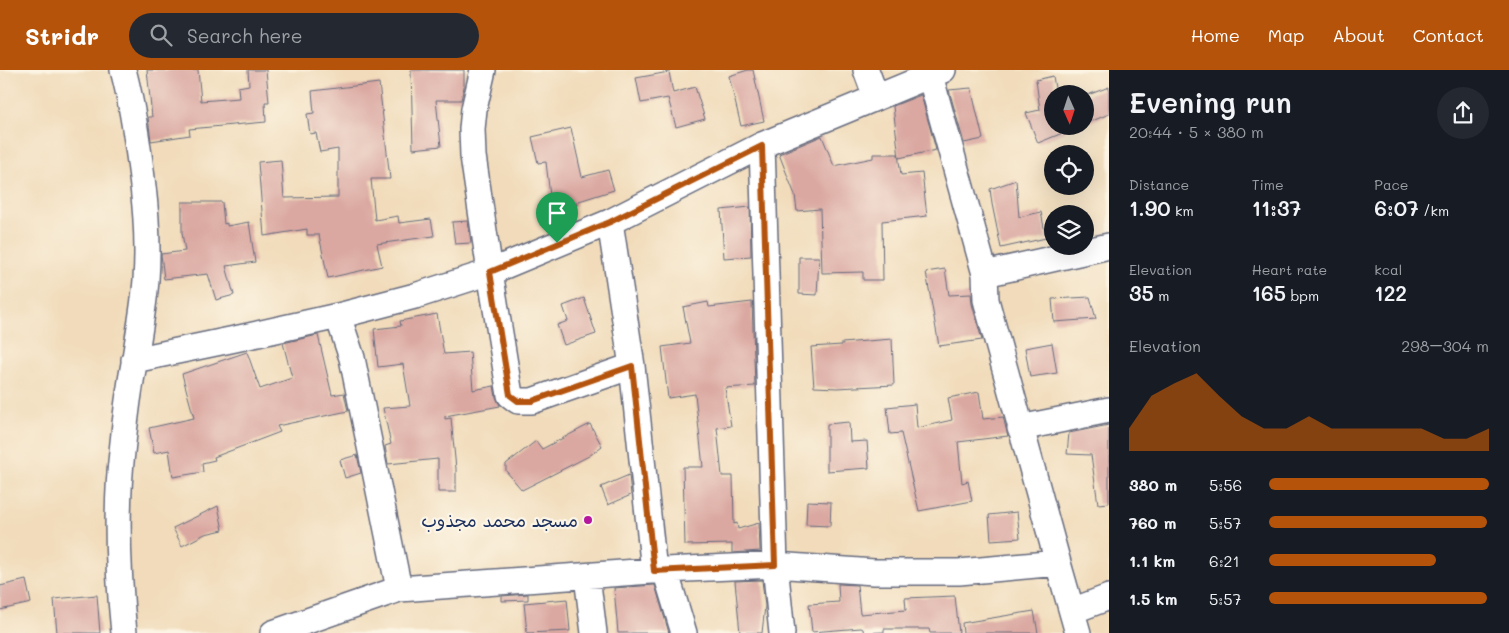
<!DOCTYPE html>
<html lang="en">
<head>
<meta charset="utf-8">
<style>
  body { margin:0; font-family:Mali,"Playpen Sans Arabic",sans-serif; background:#242831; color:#f1f3f6; height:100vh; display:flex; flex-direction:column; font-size:19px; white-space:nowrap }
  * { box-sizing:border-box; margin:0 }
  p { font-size:16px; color:#9ea1a6 }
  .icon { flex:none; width:28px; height:28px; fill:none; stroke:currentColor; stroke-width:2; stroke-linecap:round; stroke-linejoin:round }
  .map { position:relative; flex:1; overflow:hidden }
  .side { display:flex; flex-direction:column; background:#171b24; width:400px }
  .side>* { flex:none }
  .needle { width:32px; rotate:177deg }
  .fabs { position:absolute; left:1044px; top:15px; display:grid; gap:10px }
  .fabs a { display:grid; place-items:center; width:50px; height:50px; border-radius:50%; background:#171b24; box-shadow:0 5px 20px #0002; font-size:25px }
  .pin { position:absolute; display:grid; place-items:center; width:42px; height:42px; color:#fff; margin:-51px -21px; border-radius:50% 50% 50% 0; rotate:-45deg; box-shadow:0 0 5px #0007 }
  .pin .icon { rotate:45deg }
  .round { display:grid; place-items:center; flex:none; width:52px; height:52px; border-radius:26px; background:#242831 }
  .head { display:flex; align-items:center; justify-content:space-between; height:85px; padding:0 20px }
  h1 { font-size:28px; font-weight:600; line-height:38px }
  .figures { display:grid; grid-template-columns:repeat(3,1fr); gap:8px; height:85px; padding:5px 20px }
  .figures div { display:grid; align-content:center }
  .figures b { font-size:21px; font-weight:600 }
  .figures small { font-size:14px; font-weight:400 }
  .figures p { font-size:14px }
  .chart { height:140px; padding:10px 20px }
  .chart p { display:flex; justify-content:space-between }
  .chart svg { width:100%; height:90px; margin-top:5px; fill:#b45309; opacity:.7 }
  ul { padding:0 20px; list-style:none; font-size:16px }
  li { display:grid; grid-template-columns:80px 60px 1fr; align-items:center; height:38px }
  li i { height:12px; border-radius:6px; background:#b45309 }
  header { display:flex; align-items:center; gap:30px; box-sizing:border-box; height:70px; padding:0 25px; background:#b45309; color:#fff }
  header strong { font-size:24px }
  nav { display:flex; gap:28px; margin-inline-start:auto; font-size:18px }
  .search { width:350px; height:45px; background:#242831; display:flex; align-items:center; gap:12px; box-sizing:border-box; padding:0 18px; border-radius:28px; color:#9ea1a6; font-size:19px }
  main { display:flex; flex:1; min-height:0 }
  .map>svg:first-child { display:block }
  .building { fill:#daa8a1 }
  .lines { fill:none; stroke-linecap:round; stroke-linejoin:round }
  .minor-casing { stroke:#666b7e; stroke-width:28 }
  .minor { stroke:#fff; stroke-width:25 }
  .route-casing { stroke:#fff; stroke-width:10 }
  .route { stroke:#b45309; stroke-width:6 }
  .poi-dot { fill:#b5179e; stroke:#fcf5e5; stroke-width:2 }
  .labels { text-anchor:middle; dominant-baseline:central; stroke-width:4.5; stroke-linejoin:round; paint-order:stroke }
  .poi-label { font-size:18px; fill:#1b2f5e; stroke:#fcf5e5; text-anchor:end }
</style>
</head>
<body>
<header>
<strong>Stridr</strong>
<div class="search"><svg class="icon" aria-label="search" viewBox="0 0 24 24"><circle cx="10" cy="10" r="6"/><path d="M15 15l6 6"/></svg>Search here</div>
<nav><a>Home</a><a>Map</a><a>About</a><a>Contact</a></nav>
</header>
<main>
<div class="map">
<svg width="1109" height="563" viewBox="0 0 1109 563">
  <rect width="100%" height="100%" fill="#fcf5e5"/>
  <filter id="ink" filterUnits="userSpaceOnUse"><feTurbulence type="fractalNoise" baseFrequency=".02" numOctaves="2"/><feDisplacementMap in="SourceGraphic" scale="10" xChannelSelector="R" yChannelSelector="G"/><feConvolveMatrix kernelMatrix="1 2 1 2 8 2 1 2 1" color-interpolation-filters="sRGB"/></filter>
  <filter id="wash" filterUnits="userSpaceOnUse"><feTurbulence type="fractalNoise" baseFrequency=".0096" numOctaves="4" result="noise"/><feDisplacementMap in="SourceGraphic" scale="20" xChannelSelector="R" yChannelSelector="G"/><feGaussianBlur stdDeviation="1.12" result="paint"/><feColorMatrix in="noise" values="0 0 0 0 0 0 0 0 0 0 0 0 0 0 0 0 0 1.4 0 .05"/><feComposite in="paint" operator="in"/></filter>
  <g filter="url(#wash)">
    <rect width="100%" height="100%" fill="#f1dbba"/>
    <g id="blocks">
      <!-- building -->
      <path class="building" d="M147,0H198L201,31L239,28L238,17L249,15L248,0H266L269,32H265L266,52L189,59L190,65L151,71L148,47H152Z
        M411,0H464V17L461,30H436L441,76L413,79Z
        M748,0H753L764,51L741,56L729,6Z
        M669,2L673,23L695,17L705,49L676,57L668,28L641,33L636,8Z
        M1053,6L1056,24H1052V56H1064L1065,62L1038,73L1026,43L1040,40L1036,10Z
        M379,13L390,109H371L375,150L398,146L399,153L431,149L434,166L377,174L382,196L328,208L319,165H307V159L264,166L258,92L281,90L284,128L338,127V79L320,82L316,63L310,64L307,44L314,43L312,21Z
        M1109,17V44L1085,54V26Z
        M971,18L983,69L964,73L949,20Z
        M921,25L936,80L899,88L893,36Z
        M571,58L582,107L608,100L614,120L576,132L577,135L552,143L546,92L538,93L532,67Z
        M822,66L834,96L873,88V84H898L901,105L922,103L927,146L882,151L883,210H863V202L822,203L820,139L797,141L795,125L779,84Z
        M1016,110L1019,147L1041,142L1046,168L1001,178L992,134L990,119Z
        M182,132H222L224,154L227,153V156L249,152L255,192L226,196L234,225L216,230L208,204L164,209L161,184L185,181L182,163Z
        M750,137L751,186L724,188L721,140Z
        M468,151L471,173L455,174L452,152Z
        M799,187H819L817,225L799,224Z
        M945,199L949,225L971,224L972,234L982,270L939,276L926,202Z
        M1090,227L1096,249L1054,252L1052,229Z
        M584,228L596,264L564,275L557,255L568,251L563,236Z
        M708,232L709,237L752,232L755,316L725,318L731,356L717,358L722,406H733L734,454L737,453L738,459L759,453L760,481L732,483V474L685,475L683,397H703L695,324L668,328L662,277L690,273L683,237Z
        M437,244L444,284L470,282L473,320L494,316L496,327L500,336L445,346V349L451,348L456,399V422H438V389L388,394L385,376L391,374L383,338L410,336L403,294L378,297L374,259L401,256L400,251Z
        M318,265L332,325L344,323L348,341L277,356L280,362L214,387L215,390L202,393L203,402L173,407L169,380L154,383L149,358L194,348L182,304L247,282L260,319L292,308L283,273Z
        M892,269L894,315L837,318L814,317L811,277L842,275V273Z
        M1052,273L1057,303L1030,307L1025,278Z
        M979,322L983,349L1003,347L1008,366L958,372L962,413L968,411L972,431L919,441L901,363L890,364L887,337L915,334L917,358L952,350L948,328Z
        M849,352L850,372L867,371L869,398L827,401V354Z
        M590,354L602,376L589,386L522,420L506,401V394L536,371L542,379Z
        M1109,355V433L1098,434L1091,385L1067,384L1069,363Z
        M357,385L361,403L345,408L340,390Z
        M629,405L631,425L608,435L601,417Z
        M807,431L831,432L830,456L806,455Z
        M218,436L223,460L205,464L182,476L173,458Z
        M1017,442L1020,468L991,470L989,445Z
        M26,510L31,533L0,540V516Z
        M762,510L765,536L762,563H740L735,511Z
        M838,514L857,515L860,544L906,540L905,528L955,526L959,563H930L929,559H884V562L864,563L863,559L861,558L812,562L809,534L839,532Z
        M655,515L669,563H618L614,518Z
        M528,524V530L502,531V526Z
        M97,525L100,563H57L54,529Z
        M567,529L570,561L527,563L524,533Z
        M1034,541L1038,563H963L962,553Z"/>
    </g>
  </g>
  <g filter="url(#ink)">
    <use href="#blocks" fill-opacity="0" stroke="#666b7e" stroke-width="1"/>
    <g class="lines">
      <!-- minor casing -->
      <g class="minor-casing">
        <path id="minor" d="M123,0C131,28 135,57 139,85C145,128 149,167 146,210C144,236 139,262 135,288C129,319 125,351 122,382C115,442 118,503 124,563
          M483,0L474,39L472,59L473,86L490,202L510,325L518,331H532L632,296
          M866,0L876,27
          M930,5L985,204L986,230L1058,493L1078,563
          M762,75L775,495L782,563
          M610,152L632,296L654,501
          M985,204L1109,176
          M338,246L352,288L399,519
          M134,290L235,269L338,246L415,226L490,202L610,152L762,75L943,0
          M1020,358L1109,340
          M665,500L684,563
          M587,506L594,563
          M1072,541L1109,527
          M273,563L399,519L665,500L775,495L874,502H959L1058,493"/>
      </g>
      <!-- minor -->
      <use href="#minor" class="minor"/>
    </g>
  </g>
  <g class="lines" filter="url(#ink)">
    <!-- route casing -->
    <g class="route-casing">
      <path id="route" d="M762,76L775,495L654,501L632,296L532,331H518L510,325L490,202L610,152Z"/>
    </g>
    <!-- route -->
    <use href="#route" class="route"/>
  </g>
  <!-- markers -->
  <circle class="poi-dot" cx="588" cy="450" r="5"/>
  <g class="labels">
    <!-- poi labels -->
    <g class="poi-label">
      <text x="578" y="450">مسجد محمد مجذوب</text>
    </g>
  </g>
</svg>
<div class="fabs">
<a><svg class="needle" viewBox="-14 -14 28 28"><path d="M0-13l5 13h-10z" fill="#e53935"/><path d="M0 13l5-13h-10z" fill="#9ea1a6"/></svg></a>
<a><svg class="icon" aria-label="locate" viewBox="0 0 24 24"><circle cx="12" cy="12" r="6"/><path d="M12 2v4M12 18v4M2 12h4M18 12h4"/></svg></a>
<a><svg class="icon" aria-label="layers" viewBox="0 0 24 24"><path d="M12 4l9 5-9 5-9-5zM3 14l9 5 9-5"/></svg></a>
</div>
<div class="pin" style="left:557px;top:173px;background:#1e9e55"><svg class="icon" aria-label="arrive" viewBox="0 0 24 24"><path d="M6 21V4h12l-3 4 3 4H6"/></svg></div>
</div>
<section class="side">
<div class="head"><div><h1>Evening run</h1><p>20:44 · 5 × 380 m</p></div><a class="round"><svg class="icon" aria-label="share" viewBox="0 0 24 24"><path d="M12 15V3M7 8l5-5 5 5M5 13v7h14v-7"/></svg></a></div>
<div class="figures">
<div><p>Distance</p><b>1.90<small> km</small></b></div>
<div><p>Time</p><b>11:37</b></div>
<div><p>Pace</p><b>6:07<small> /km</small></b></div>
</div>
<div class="figures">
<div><p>Elevation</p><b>35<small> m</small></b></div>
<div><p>Heart rate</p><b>165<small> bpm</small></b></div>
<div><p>kcal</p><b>122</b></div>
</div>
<div class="chart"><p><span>Elevation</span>298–304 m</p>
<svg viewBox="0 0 160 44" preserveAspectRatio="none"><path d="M0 44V33L10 17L20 11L30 6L40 17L50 27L60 33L70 33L80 27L90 33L100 33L110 33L120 33L130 33L140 38L150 38L160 33V44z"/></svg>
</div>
<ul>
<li><b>380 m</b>5:56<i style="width:100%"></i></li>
<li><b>760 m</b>5:57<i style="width:99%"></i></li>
<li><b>1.1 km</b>6:21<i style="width:76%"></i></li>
<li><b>1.5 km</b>5:57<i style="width:99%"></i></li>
</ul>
</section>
</main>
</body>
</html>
